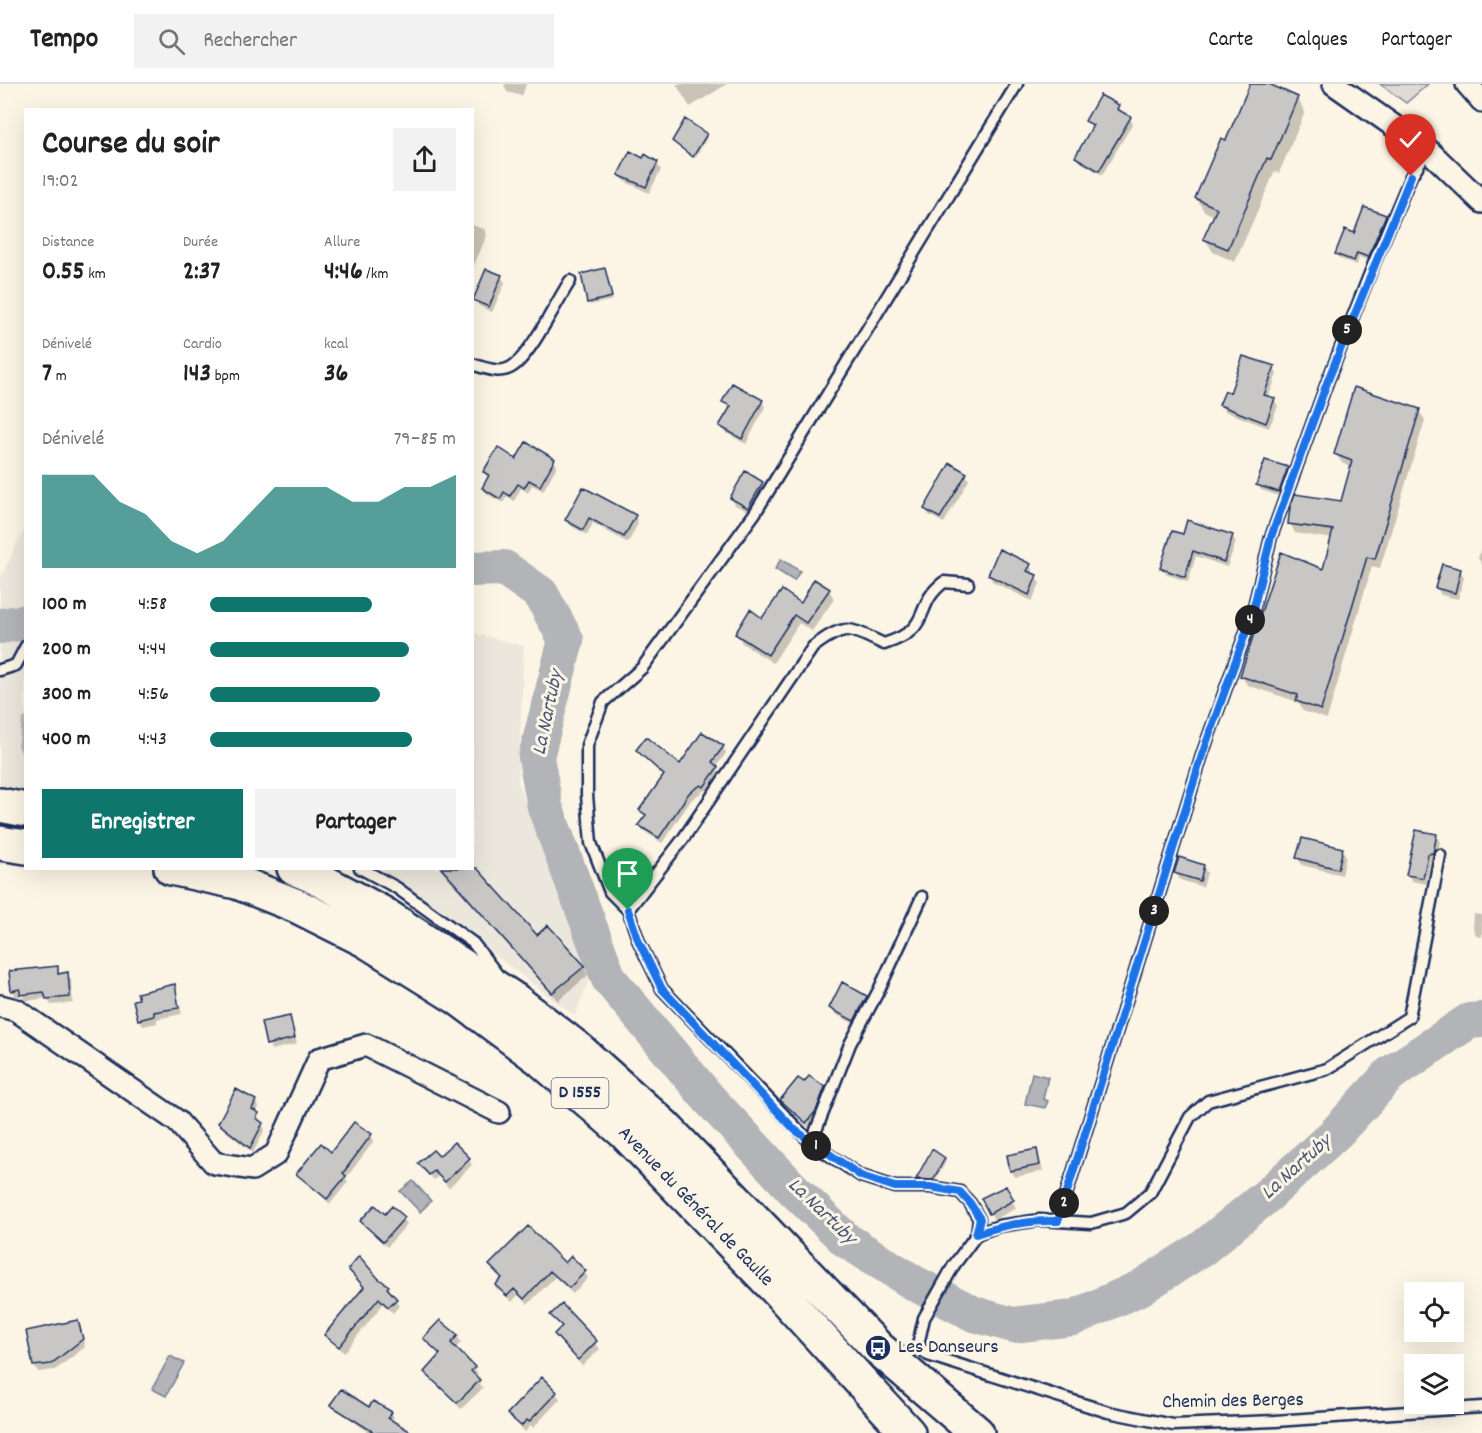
<!DOCTYPE html>
<html lang="fr">
<head>
<meta charset="utf-8">
<style>
  body { margin:0; font-family:Dekko,sans-serif; background:#f2f2f2; color:#222; height:100vh; display:flex; flex-direction:column; font-size:22px; white-space:nowrap }
  * { box-sizing:border-box; margin:0 }
  p { font-size:20px; color:#767676 }
  .icon { flex:none; width:33px; height:33px; fill:none; stroke:currentColor; stroke-width:2; stroke-linecap:round; stroke-linejoin:round }
  .map { position:relative; flex:1; overflow:hidden }
  .sheet { position:absolute; left:24px; top:24px; width:450px; height:762px; display:flex; flex-direction:column; background:#fff; border-radius:0px; box-shadow:0 6px 24px #0002 }
  .sheet>* { flex:none }
  .buttons { position:absolute; left:1404px; top:1198px; display:grid; gap:12px }
  .buttons a { display:grid; place-items:center; width:60px; height:60px; border-radius:0px; background:#fff; box-shadow:0 6px 24px #0002; font-size:30px }
  .pin { position:absolute; display:grid; place-items:center; width:51px; height:51px; color:#fff; margin:-62px -26px; border-radius:50% 50% 50% 0; rotate:-45deg; box-shadow:0 0 6px #0007 }
  .pin .icon { rotate:45deg }
  .km { position:absolute; width:30px; height:30px; margin:-15px; border-radius:50%; background:#222; color:#fff; font-size:16px; line-height:30px; text-align:center }
  .round { display:grid; place-items:center; flex:none; width:63px; height:63px; border-radius:0px; background:#f2f2f2 }
  .overview { display:flex; align-items:center; justify-content:space-between; height:102px; padding:0 18px }
  h1 { font-size:33px; font-weight:800; line-height:45px }
  .metrics { display:grid; grid-template-columns:repeat(3,1fr); gap:9px; height:102px; padding:6px 18px }
  .metrics div { display:grid; align-content:center }
  .metrics b { font-size:26px; font-weight:800 }
  .metrics small { font-size:16px; font-weight:400 }
  .metrics p { font-size:16px }
  .chart { height:168px; padding:12px 18px }
  .chart p { display:flex; justify-content:space-between }
  .chart svg { width:100%; height:108px; margin-top:6px; fill:#0f766e; opacity:.7 }
  .primary-button { display:flex; gap:12px; margin-top:auto; padding:12px 18px }
  .primary-button a { flex:1; height:69px; border-radius:0px; background:#0f766e; color:#fff; font-size:24px; font-weight:800; line-height:69px; text-align:center }
  .primary-button a+a { background:#f2f2f2; color:#222 }
  ul { padding:0 18px; list-style:none; font-size:20px }
  li { display:grid; grid-template-columns:96px 72px 1fr; align-items:center; height:45px }
  li i { height:15px; border-radius:8px; background:#0f766e }
  header { display:flex; align-items:center; gap:36px; box-sizing:border-box; height:84px; padding:0 30px; background:#fff; border-bottom:2px solid #e0e0e0 }
  header strong { font-size:28px }
  nav { display:flex; gap:33px; margin-inline-start:auto; font-size:21px }
  .search { width:420px; height:54px; background:#f2f2f2; display:flex; align-items:center; gap:15px; box-sizing:border-box; padding:0 21px; border-radius:0px; color:#767676; font-size:22px }
  .map>svg:first-child { display:block }
  .built { fill:#ece7dc }
  .green { fill:#dfdbd4; stroke:#7d8599; stroke-width:1.5 }
  .water { fill:#b2b4b8; stroke:#767f94; stroke-width:1.5 }
  .shadow { fill:#0003 }
  .lines { fill:none; stroke-linecap:round; stroke-linejoin:round }
  .river { stroke:#b2b4b8; stroke-width:36 }
  .building { fill:#c8c7c6; stroke:#1b2f5e; stroke-width:1.5 }
  .service-casing { stroke:#1b2f5e; stroke-width:15 }
  .minor-casing { stroke:#1b2f5e; stroke-width:26 }
  .primary-casing { stroke:#1b2f5e; stroke-width:38 }
  .service { stroke:#fcf5e5; stroke-width:10 }
  .minor { stroke:#fcf5e5; stroke-width:21 }
  .primary { stroke:#fcf5e5; stroke-width:33 }
  .route-casing { stroke:#fff; stroke-width:12 }
  .route { stroke:#1a73e8; stroke-width:8 }
  .labels { text-anchor:middle; dominant-baseline:central; stroke-width:6; stroke-linejoin:round; paint-order:stroke }
  .shield { fill:#fcf5e5; stroke:#5e6a86; stroke-width:1.5 }
  .shield-label { font-size:18px; font-weight:bold; fill:#1b2f5e }
  .street-label { font-size:20px; fill:#1b2f5e; stroke:#fcf5e5 }
  .poi-label { font-size:20px; fill:#1b2f5e; stroke:#fcf5e5; text-anchor:start }
  .water-label { font-size:21px; font-style:italic; fill:#485779; stroke:#fcf5e5 }
</style>
</head>
<body>
<header>
<strong>Tempo</strong>
<div class="search"><svg class="icon" aria-label="search" viewBox="0 0 24 24"><circle cx="10" cy="10" r="6"/><path d="M15 15l6 6"/></svg>Rechercher</div>
<nav><a>Carte</a><a>Calques</a><a>Partager</a></nav>
</header>
<div class="map">
<svg width="1482" height="1349" viewBox="0 0 1482 1349">
  <rect width="100%" height="100%" fill="#fcf5e5"/>
  <filter id="ink" filterUnits="userSpaceOnUse"><feTurbulence type="fractalNoise" baseFrequency=".0167" numOctaves="2"/><feDisplacementMap in="SourceGraphic" scale="12" xChannelSelector="R" yChannelSelector="G"/><feConvolveMatrix kernelMatrix="1 2 1 2 8 2 1 2 1" color-interpolation-filters="sRGB"/></filter>
  <g filter="url(#ink)">
    <!-- built -->
    <path class="built" d="M25,443V764L0,782V495Z
      M473,549L524,562L518,699L591,890L575,932L403,801L358,785L472,784Z"/>
    <!-- green -->
    <path class="green" d="M1380,0H1428L1406,19Z"/>
    <!-- water -->
    <path class="water" d="M781,475L800,487L794,497L775,485Z
      M1032,989L1048,993L1043,1015L1048,1017L1045,1024L1025,1020Z
      M413,1097L431,1117L420,1128L400,1107Z
      M170,1272L184,1279L166,1312L152,1305Z"/>
    <!-- shadow -->
    <path class="shadow" d="M504,0H526L522,12L507,8Z
      M676,0H727L690,23Z
      M1251,0H1265L1297,14L1305,28L1279,89L1275,87L1235,178L1213,168L1205,155L1215,132L1204,127L1196,114L1226,58Z
      M1118,23L1133,39L1102,91L1080,78L1077,73L1093,44L1087,37Z
      M706,51L707,54L695,74L674,57Z
      M643,76L657,79L661,86L649,109L624,97L620,91Z
      M1384,132L1388,137L1371,178L1359,173L1357,181L1340,175L1337,170L1355,151Z
      M472,141L484,145L487,151L472,186Z
      M605,185L613,216L590,221L589,218Z
      M501,192L505,199L492,228L479,222L475,215Z
      M1274,284L1277,290L1268,314L1274,315L1278,322L1269,344L1224,327L1221,321L1231,311Z
      M762,317L765,323L746,360L725,348L721,342L730,325L724,318Z
      M1419,327L1425,336L1380,484L1372,482L1327,635L1303,627L1298,618L1247,601L1242,592L1324,487L1333,455L1295,449L1290,439L1342,419L1352,384L1342,379L1336,370Z
      M554,376L557,382L543,407L532,401L528,409L521,404L514,417L507,412L503,419L487,410L484,404L488,394L484,388L517,377Z
      M1287,385L1290,390L1282,413L1261,406L1258,401Z
      M966,390L969,396L944,439L929,431L926,425Z
      M762,399L766,406L752,429L735,421L731,414Z
      M583,405L635,432L638,439L628,459L593,439L587,451L571,442L567,436Z
      M1184,452H1232L1236,458L1227,483L1196,472L1188,498L1166,490L1162,484Z
      M1482,459V481L1478,474Z
      M1030,481L1033,488L1032,491L1040,499L1032,517L993,498L989,491Z
      M1460,487L1464,493L1458,515L1441,511L1437,504Z
      M829,506L834,515L812,547L799,539L773,579L742,559L737,550Z
      M26,632V678L18,662L22,636Z
      M723,663L726,669L716,683L721,690L708,708L705,706L692,715L662,759L644,747L640,741L646,733L640,726L664,693L638,666L680,682Z
      M1436,751L1440,758L1436,776H1431L1426,800L1412,797L1408,791Z
      M1342,766L1346,772L1342,791L1302,781L1298,774Z
      M472,781L537,853L584,883L588,891L558,917L439,784H472Z
      M1203,782L1207,789L1203,803L1180,796L1176,789Z
      M1474,830L1482,831V853L1477,852L1473,845Z
      M57,883L60,891L67,890L71,896L73,919L51,921L47,914L25,917L22,911L16,913L13,907Z
      M174,902L182,930L157,935V939L143,942L139,935Z
      M866,913L870,920L858,942L835,930L831,923Z
      M289,934L297,960L271,966L263,940Z
      M824,1004L828,1011L819,1033L810,1045L781,1016Z
      M255,1017L259,1023L256,1029L265,1045L253,1069L223,1045L220,1039Z
      M371,1051L374,1057L346,1094L348,1098L330,1120L298,1090Z
      M933,1067L946,1078L934,1098H919L918,1095Z
      M1037,1067L1043,1087L1015,1093L1011,1086Z
      M439,1074L468,1075L472,1081L449,1104L438,1092L434,1096L420,1079Z
      M1005,1104L1016,1124L994,1136L983,1115Z
      M385,1132L403,1134L407,1140L387,1163L362,1138Z
      M491,1181H565L584,1188L588,1194L573,1210L555,1193L528,1220L518,1211L512,1218L501,1207L497,1201L503,1195Z
      M349,1185L377,1195L388,1203L399,1222L393,1229L383,1220L344,1269L326,1251L365,1205Z
      M562,1222L600,1265L582,1282L555,1250L562,1244L552,1231Z
      M78,1238L85,1263L55,1286L38,1288L34,1282Z
      M457,1252L461,1258L455,1265L474,1284L478,1290L475,1293L483,1304L461,1325L426,1288L441,1272L425,1254Z
      M556,1309L560,1315L533,1344L531,1341L525,1348L509,1330Z
      M332,1321L391,1329L394,1334L391,1338L410,1349H369Z"/>
    <g class="lines">
      <!-- river -->
      <path class="river" d="M472,485L504,484L541,510L566,556L536,673L545,723L609,895L709,1015L792,1104L846,1156L914,1199L974,1230L1013,1241L1073,1234L1140,1204L1203,1164L1269,1110L1336,1049L1390,990L1469,937L1482,936
        M0,542L26,538"/>
    </g>
    <!-- building -->
    <path class="building" d="M1250,0H1269L1298,13L1271,76L1267,74L1228,165L1203,155L1217,124L1195,114L1221,54L1226,56Z
      M1100,11L1119,21L1117,25L1131,33L1099,87L1075,73L1093,41L1085,37Z
      M685,35L707,50L693,73L672,57Z
      M630,67L643,74L645,70L658,78L646,103L618,91Z
      M1364,123L1386,131L1368,173L1357,169L1354,177L1335,170L1345,145L1354,149Z
      M605,184L612,213L587,219L581,190Z
      M486,185L502,191L489,223L473,216Z
      M1243,272L1275,282L1264,311L1275,314L1266,339L1219,321L1225,307L1230,309Z
      M732,299L763,316L742,355L719,342L731,322L722,318Z
      M1354,303L1420,325L1375,475L1367,473L1321,626L1296,617L1298,611L1240,592L1281,468L1323,485L1333,446L1288,440L1290,423L1295,410L1341,417L1352,377L1334,370Z
      M526,358L555,375L540,402L529,396L524,404L518,400L510,412L504,408L500,415L482,404L489,391L483,388L498,363L516,375Z
      M1265,376L1288,383L1279,408L1256,401Z
      M950,379L967,389L940,434L924,425Z
      M745,387L763,398L748,424L730,414Z
      M583,403L636,431L624,453L589,434L583,446L565,436Z
      M1187,436L1233,451L1224,478L1193,467L1185,493L1160,484L1172,447L1183,450Z
      M999,465L1031,480L1027,487L1037,491L1029,511L988,491Z
      M1442,480L1461,485L1455,509L1435,504Z
      M814,495L830,505L806,539L794,531L768,571L735,550L750,525L762,534L782,506L801,519Z
      M702,648L724,662L712,678L718,683L704,703L701,701L689,709L659,754L638,741L646,731L639,726L664,691L636,666L646,653L680,680Z
      M1416,746L1437,750L1433,769L1428,770L1423,794L1406,791Z
      M1302,754L1343,764L1338,785L1296,774Z
      M1179,773L1204,781L1200,797L1174,789Z
      M441,784H477L537,851L548,841L585,882L552,909Z
      M58,882V890L68,888L70,913L46,915L44,908L20,911V905L11,907L9,887Z
      M842,898L867,912L854,937L829,924Z
      M175,900L179,924L154,928V932L138,936L133,916L139,915L137,909Z
      M290,932L295,954L266,961L261,938Z
      M809,992L825,1003L816,1027L806,1039L780,1016L798,994L804,998Z
      M236,1005L256,1016L252,1025L259,1029L256,1034L263,1039L250,1064L218,1039Z
      M354,1038L372,1050L343,1089L346,1092L327,1115L296,1090L321,1059L331,1068Z
      M454,1058L470,1074L445,1098L434,1087L429,1091L418,1079L433,1066L439,1072Z
      M932,1065L945,1074L933,1096L916,1095Z
      M1037,1065L1040,1081L1010,1087L1007,1071Z
      M1006,1102L1014,1116L989,1130L981,1114Z
      M375,1121L385,1130L392,1122L405,1133L383,1158L360,1137Z
      M528,1142L565,1179L571,1172L586,1187L569,1204L550,1187L524,1215L514,1205L507,1212L495,1201L502,1194L489,1181Z
      M359,1172L378,1194L389,1202L387,1204L397,1215L388,1223L379,1214L339,1263L324,1251L364,1203L348,1185Z
      M562,1220L597,1257L578,1276L554,1250L562,1242L550,1231Z
      M78,1236L83,1255L51,1280L33,1282L26,1247Z
      M440,1236L458,1251L451,1259L475,1283L471,1287L480,1296L457,1319L424,1288L440,1270L423,1254Z
      M542,1293L557,1308L529,1338L527,1336L521,1342L507,1330Z
      M341,1305L369,1323L373,1317L392,1328L388,1334L413,1349H375L330,1321Z"/>
    <g class="lines">
      <!-- service casing -->
      <g class="service-casing">
        <path id="service" d="M472,280C485,284 501,291 513,282C531,270 557,217 570,197
          M0,586L16,581L26,562
          M1440,771L1409,933L1327,985L1208,1017L1190,1033L1150,1109L1126,1129L1091,1139L1040,1136L999,1142L977,1150L954,1181L924,1234L918,1261L928,1271L1108,1328L1173,1341L1275,1337L1482,1323
          M360,784L397,804L473,859L497,890
          M628,826L683,755L813,563C846,538 849,544 884,560C935,544 912,522 944,498L968,500
          M811,1059L850,960L879,906L922,813
          M1058,1137L1203,668L1251,534L1271,453L1328,296L1375,177L1411,92L1428,66
          M977,1150L979,1135L970,1119L960,1108L930,1103H895L861,1092L811,1059L662,905L639,858L628,826L610,808L591,759L587,711V661L603,618L642,584L755,429L1017,0"/>
      </g>
      <!-- minor casing -->
      <g class="minor-casing">
        <path id="minor" d="M1334,0L1428,66L1482,118
          M1467,0L1482,17
          M0,922L16,926L177,1037L214,1079L252,1085L276,1070L319,975L366,961L499,1028"/>
      </g>
      <!-- primary casing -->
      <g class="primary-casing">
        <path id="primary" d="M0,721L26,726
          M0,759L26,763
          M171,784L237,798L297,822L365,856L458,914L539,974L624,1048L776,1205L908,1349
          M294,784L311,791L382,829L516,917L578,965L664,1042L878,1264L977,1349"/>
      </g>
      <!-- service -->
      <use href="#service" class="service"/>
      <!-- minor -->
      <use href="#minor" class="minor"/>
      <!-- primary -->
      <use href="#primary" class="primary"/>
    </g>
  </g>
  <g class="lines" filter="url(#ink)">
    <!-- route casing -->
    <g class="route-casing">
      <path id="route" d="M628,826L639,858L662,905L795,1046L861,1092L895,1103H930L960,1108L970,1119L980,1135L976,1150C1003,1141 1030,1136 1058,1137L1203,668L1251,534L1271,453L1328,296L1411,92"/>
    </g>
    <!-- route -->
    <use href="#route" class="route"/>
  </g>
  <!-- icons -->
  <defs>
    <g id="bus-disc" transform="scale(1.35)"><circle r="9.5" fill="#1b2f5e" stroke="#fcf5e5"/><path d="M-5-6H5V4H4V6H2V4H-2V6H-4V4H-5ZM-3.5-4V0h7V-4ZM-3.5 1.2v1.5H-2V1.2ZM2 1.2v1.5H3.5V1.2Z" fill="#fff"/></g>
  </defs>
  <g fill-rule="evenodd">
    <use href="#bus-disc" x="878" y="1264"/>
  </g>
  <g class="labels">
    <!-- shield labels -->
    <rect class="shield" x="551.5" y="994" width="57" height="30" rx="4.5"/>
    <g class="shield-label">
      <text x="580" y="1009">D 1555</text>
    </g>
    <!-- street labels -->
    <g class="street-label">
      <text transform="translate(695 1123) rotate(46)">Avenue du Général de Gaulle</text>
      <text transform="translate(1233 1318) rotate(-1)">Chemin des Berges</text>
    </g>
    <!-- poi labels -->
    <g class="poi-label">
      <text x="898" y="1264">Les Danseurs</text>
    </g>
    <!-- water labels -->
    <g class="water-label">
      <text transform="translate(549 629) rotate(-78)">La Nartuby</text>
      <text transform="translate(1297 1084) rotate(-42)">La Nartuby</text>
      <text transform="translate(821 1128) rotate(44)">La Nartuby</text>
    </g>
  </g>
</svg>
<div class="buttons">
<a><svg class="icon" aria-label="locate" viewBox="0 0 24 24"><circle cx="12" cy="12" r="6"/><path d="M12 2v4M12 18v4M2 12h4M18 12h4"/></svg></a>
<a><svg class="icon" aria-label="layers" viewBox="0 0 24 24"><path d="M12 4l9 5-9 5-9-5zM3 14l9 5 9-5"/></svg></a>
</div>
<div class="pin" style="left:628px;top:826px;background:#1e9e55"><svg class="icon" aria-label="arrive" viewBox="0 0 24 24"><path d="M6 21V4h12l-3 4 3 4H6"/></svg></div>
<div class="pin" style="left:1411px;top:92px;background:#d93025"><svg class="icon" aria-label="check" viewBox="0 0 24 24"><path d="M5 12l5 5 9-10"/></svg></div>
<b class="km" style="left:816px;top:1062px">1</b>
<b class="km" style="left:1064px;top:1119px">2</b>
<b class="km" style="left:1154px;top:827px">3</b>
<b class="km" style="left:1250px;top:536px">4</b>
<b class="km" style="left:1347px;top:246px">5</b>
<section class="sheet">
<div class="overview"><div><h1>Course du soir</h1><p>19:02</p></div><a class="round"><svg class="icon" aria-label="share" viewBox="0 0 24 24"><path d="M12 15V3M7 8l5-5 5 5M5 13v7h14v-7"/></svg></a></div>
<div class="metrics">
<div><p>Distance</p><b>0.55<small> km</small></b></div>
<div><p>Durée</p><b>2:37</b></div>
<div><p>Allure</p><b>4:46<small> /km</small></b></div>
</div>
<div class="metrics">
<div><p>Dénivelé</p><b>7<small> m</small></b></div>
<div><p>Cardio</p><b>143<small> bpm</small></b></div>
<div><p>kcal</p><b>36</b></div>
</div>
<div class="chart"><p><span>Dénivelé</span>79–85 m</p>
<svg viewBox="0 0 160 44" preserveAspectRatio="none"><path d="M0 44V6L10 6L20 6L30 17L40 22L50 33L60 38L70 33L80 22L90 11L100 11L110 11L120 17L130 17L140 11L150 11L160 6V44z"/></svg>
</div>
<ul>
<li><b>100 m</b>4:58<i style="width:66%"></i></li>
<li><b>200 m</b>4:44<i style="width:81%"></i></li>
<li><b>300 m</b>4:56<i style="width:69%"></i></li>
<li><b>400 m</b>4:43<i style="width:82%"></i></li>
</ul>
<div class="primary-button"><a>Enregistrer</a><a>Partager</a></div>
</section>
</div>
</body>
</html>
